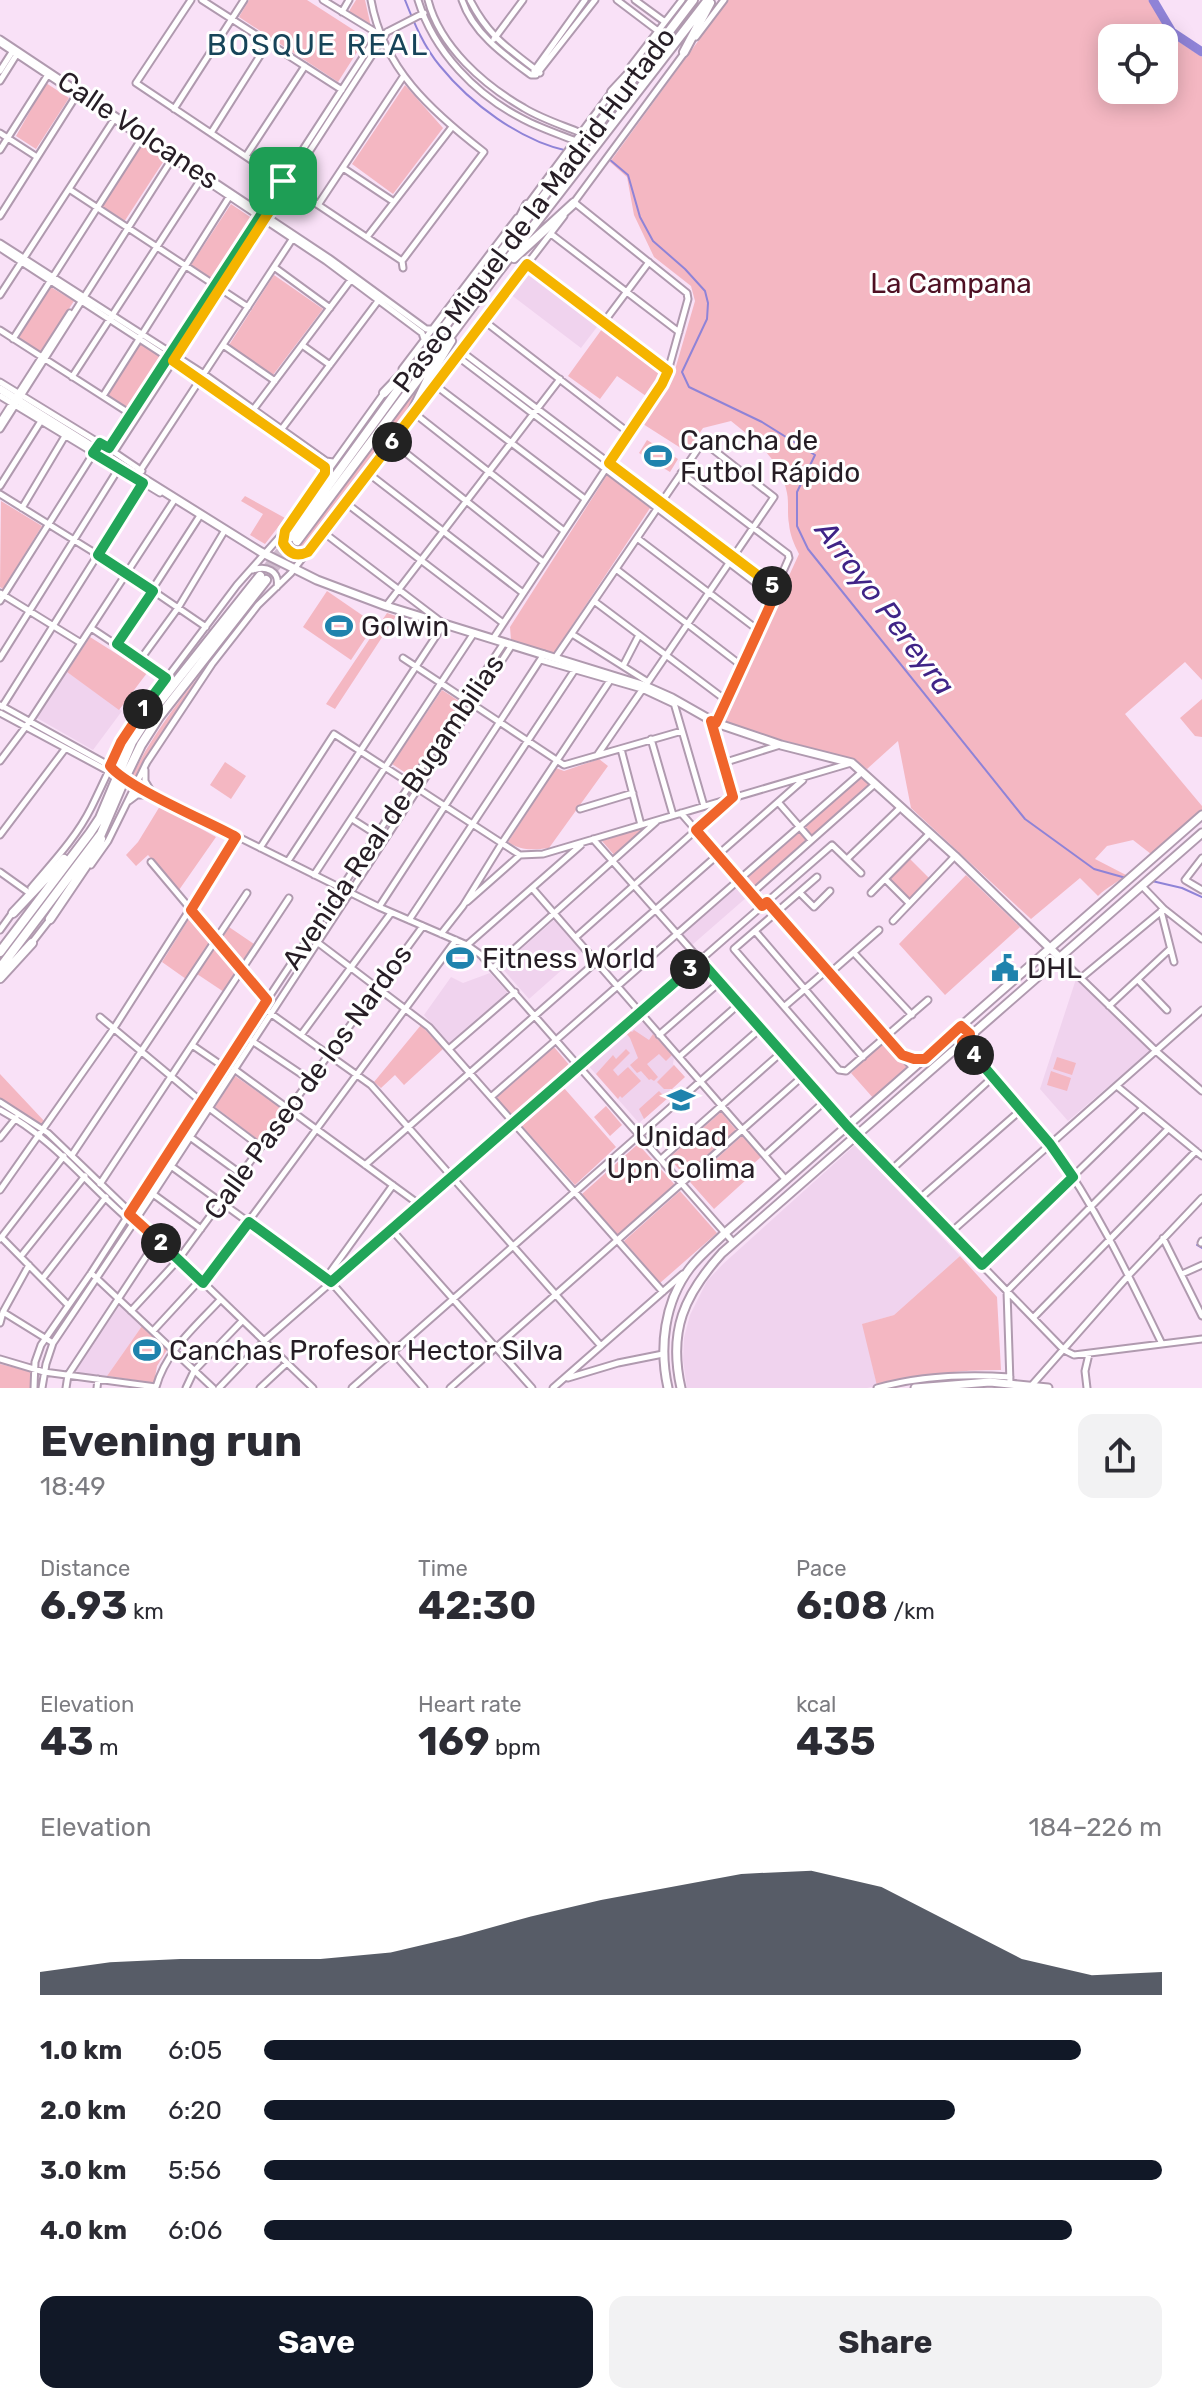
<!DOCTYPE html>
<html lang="en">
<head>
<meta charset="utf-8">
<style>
  body { margin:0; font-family:Rubik,sans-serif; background:#f2f2f3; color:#2b2b33; height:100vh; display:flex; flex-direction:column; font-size:30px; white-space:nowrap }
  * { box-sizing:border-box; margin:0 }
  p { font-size:26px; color:#7c7c81 }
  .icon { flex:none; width:44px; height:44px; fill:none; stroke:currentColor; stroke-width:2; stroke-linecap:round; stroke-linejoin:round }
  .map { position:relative; height:1388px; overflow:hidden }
  .side { display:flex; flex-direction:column; background:#fff; flex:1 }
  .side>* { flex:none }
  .fabs { position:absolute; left:1098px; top:24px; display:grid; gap:16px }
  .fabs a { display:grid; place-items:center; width:80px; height:80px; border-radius:16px; background:#fff; box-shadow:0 4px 20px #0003; font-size:40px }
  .pin { position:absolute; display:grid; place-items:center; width:68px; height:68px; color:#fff; margin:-34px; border-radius:16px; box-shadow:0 4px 12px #0006 }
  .km { position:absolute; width:40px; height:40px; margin:-20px; border-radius:50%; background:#222; color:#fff; font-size:22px; line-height:40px; text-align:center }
  .round { display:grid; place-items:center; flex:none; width:84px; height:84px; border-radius:16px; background:#f2f2f3 }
  .head { display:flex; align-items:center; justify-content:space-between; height:136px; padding:0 40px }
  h1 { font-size:44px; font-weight:700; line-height:60px }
  .figures { display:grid; grid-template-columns:repeat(3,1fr); gap:12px; height:136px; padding:8px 40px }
  .figures div { display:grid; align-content:center }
  .figures b { font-size:40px; font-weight:700 }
  .figures small { font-size:22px; font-weight:400 }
  .figures p { font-size:22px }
  .chart { height:224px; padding:16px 40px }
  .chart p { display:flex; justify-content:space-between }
  .chart svg { width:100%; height:144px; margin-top:8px; fill:#111827; opacity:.7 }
  .primary-button { display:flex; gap:16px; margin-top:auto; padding:16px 40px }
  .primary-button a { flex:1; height:92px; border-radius:16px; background:#111827; color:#fff; font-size:32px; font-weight:700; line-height:92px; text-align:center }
  .primary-button a+a { background:#f2f2f3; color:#2b2b33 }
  ul { padding:0 40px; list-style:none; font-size:26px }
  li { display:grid; grid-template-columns:128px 96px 1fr; align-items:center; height:60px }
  li i { height:20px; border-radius:10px; background:#111827 }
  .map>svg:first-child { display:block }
  .built { fill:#f0d3ee }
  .green { fill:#f4b7c2; fill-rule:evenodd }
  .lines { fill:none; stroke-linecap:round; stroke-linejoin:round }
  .stream { stroke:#8f83d7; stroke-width:2 }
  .river { stroke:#8f83d7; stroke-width:9 }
  .highway-tunnel { stroke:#cfbacd; stroke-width:8; stroke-dasharray:8 4; stroke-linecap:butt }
  .minor-casing { stroke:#b09aaf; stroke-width:9 }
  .major-casing { stroke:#b09aaf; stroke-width:11 }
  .highway-casing { stroke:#b09aaf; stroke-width:12 }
  .minor { stroke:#fff; stroke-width:5 }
  .major { stroke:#fff; stroke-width:7 }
  .highway { stroke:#fff; stroke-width:8 }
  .split-1-casing { stroke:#fff; stroke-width:16 }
  .split-2-casing { stroke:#fff; stroke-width:16 }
  .split-3-casing { stroke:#fff; stroke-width:16 }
  .split-4-casing { stroke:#fff; stroke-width:16 }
  .split-5-casing { stroke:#fff; stroke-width:16 }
  .split-6-casing { stroke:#fff; stroke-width:16 }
  .split-7-casing { stroke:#fff; stroke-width:16 }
  .split-1 { stroke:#22a559; stroke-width:10 }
  .split-2 { stroke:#f0652b; stroke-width:10 }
  .split-3 { stroke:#22a559; stroke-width:10 }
  .split-4 { stroke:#22a559; stroke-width:10 }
  .split-5 { stroke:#f0652b; stroke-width:10 }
  .split-6 { stroke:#f5b400; stroke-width:10 }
  .split-7 { stroke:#f5b400; stroke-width:10 }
  .labels { text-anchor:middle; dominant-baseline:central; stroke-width:6; stroke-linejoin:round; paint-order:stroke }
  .street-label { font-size:28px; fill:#261d25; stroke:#fff }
  .park-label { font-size:28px; fill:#4e1023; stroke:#fff }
  .poi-label { font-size:28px; fill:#261d25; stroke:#fff; text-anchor:start }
  .neighbourhood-label { font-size:30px; letter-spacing:2px; fill:#174459; stroke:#fff }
  .water-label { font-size:30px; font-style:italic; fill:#402487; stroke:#fff }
</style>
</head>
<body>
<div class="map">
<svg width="1202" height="1388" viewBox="0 0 1202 1388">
  <rect width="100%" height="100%" fill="#f9e1f7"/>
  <!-- built -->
  <path class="built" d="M529,270L600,323L581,348L510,294Z
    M67,672L122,711L93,750L37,718Z
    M738,886L747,897L692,945L682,933Z
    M554,920L582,952L529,999L501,967Z
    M490,973L508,993L450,1045L424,1015L451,977L463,983Z
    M1076,979L1150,1051L1068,1121L1040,1089Z
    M639,1017L674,1057L673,1064L683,1075L670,1088L669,1097L639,1123L586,1063Z
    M855,1145L960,1256L894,1315L863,1324L877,1386L867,1388H687L683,1360L684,1338L690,1315L707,1281L723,1264Z
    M120,1305L142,1326L107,1376L74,1372Z"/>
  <!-- green -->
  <path class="green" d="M249,0H307L366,38L338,82L239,17Z
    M356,0H365L371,27L348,13Z
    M728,0H1148L1156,7L1170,36L1202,57V680L1185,662L1125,714L1202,806V810L1151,854L1133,840L1107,846L1095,859L1126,875C1117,883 1107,887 1098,896L1080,878L1031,919L911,808L898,741L867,769L854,759L782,740L722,721L799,554C794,544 790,535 789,524C787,514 789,503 787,493C781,460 756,441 731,421L703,428L687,452L643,424L672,380L695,301L691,286L654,257L634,215L627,177L610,162ZM1112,38H1164V90H1112Z
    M46,83L69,98L36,149L16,136Z
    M405,85L443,128L393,194L352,164Z
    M142,144L165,159L124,222L101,207Z
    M231,204L253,219L213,279L191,265Z
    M274,275L323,309L273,375L229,345Z
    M49,286L74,301L40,353L17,338V336Z
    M602,329L663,373L646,396L617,376L600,399L568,376Z
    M140,343L163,358L129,410L107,395Z
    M438,359L407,418L307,550L296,551Z
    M647,440L678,459L670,472L639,453Z
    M607,475L650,508L554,653L511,640L510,627Z
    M245,496L285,518L265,544L250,535L263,514L241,501Z
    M1,501L42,526L3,589L0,587Z
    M327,591L375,624L351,660L303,627Z
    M387,613L396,616L335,709L326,704Z
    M90,637L147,673L119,710L67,672Z
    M209,663L184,705L154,745L137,778L133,779L132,776C153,733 180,700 209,663Z
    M442,690L462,703L412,777L392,764Z
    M1202,699V737L1195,736L1180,718Z
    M599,759L608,766L549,848C533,850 521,851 508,842L556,768L564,771Z
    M225,762L246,776L231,799L210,785Z
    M861,775L870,786L812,835L804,825Z
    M160,806L216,837L179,890L148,855L136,866L126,855L138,842Z
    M650,825L615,856L602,841Z
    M799,830L808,840L754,888L745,878Z
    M910,859L930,879L910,900L889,880Z
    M966,875L1020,927L945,995L899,944Z
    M190,917L211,941L186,979L162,962Z
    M229,927L254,944L242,962L221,939Z
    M215,946L237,971L224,992L197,974Z
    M421,1025L443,1049L404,1085L395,1075L381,1088L374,1082Z
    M626,1028L632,1032L634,1030L649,1040L653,1034L672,1055L666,1061L659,1054L647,1064L658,1077L654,1081L651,1079L649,1080L641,1071L637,1073L630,1065L638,1058L630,1038L624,1031Z
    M884,1042L908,1068L874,1099L851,1073Z
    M554,1047L571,1067L514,1118L496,1098Z
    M626,1049L630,1053L613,1070L618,1076L628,1067L641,1081L622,1098L620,1096L618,1099L596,1074L613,1055L616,1059Z
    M1057,1057L1076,1063L1072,1075L1053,1069Z
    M674,1065L685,1077L672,1089H664L657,1082Z
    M1051,1071L1071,1078L1067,1091L1047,1085Z
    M0,1074L46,1123L44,1126L0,1100Z
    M235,1076L284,1110L261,1142L215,1107Z
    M564,1088L616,1147L575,1185L522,1126Z
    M659,1091L662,1094L669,1095V1097L644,1119L639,1109Z
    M606,1106L622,1125L610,1136L594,1117Z
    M721,1112L737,1131L685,1176L669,1158Z
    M742,1136L761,1157L743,1173L747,1179L714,1209L690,1182Z
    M638,1144L675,1185L618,1235L582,1194Z
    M680,1191L717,1233L660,1283L624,1241Z
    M960,1256L997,1297L1001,1370C958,1370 918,1374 877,1386L862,1324L894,1315Z
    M142,1326L167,1350L157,1366L154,1383L107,1376Z
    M0,1364L32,1372V1388H0Z"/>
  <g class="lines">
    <!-- stream -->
    <path class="stream" d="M405,0C414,23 424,47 440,66C470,103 520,141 568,151
      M609,159L628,175L640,217L653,241L685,269L705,291L708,303L707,319L682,372L689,387L762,422L815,455L797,492V526L808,549L1025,819L1094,869L1126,878
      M1152,881L1182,888L1202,897
      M1197,1245L1202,1248"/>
    <!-- river -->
    <path class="river" d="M1153,0L1172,32L1202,52"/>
    <!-- highway-tunnel -->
    <path class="highway-tunnel" d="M260,576L291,537
      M266,580L297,541"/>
    <!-- minor casing -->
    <g class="minor-casing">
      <path id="minor" d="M202,0L342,90
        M323,0L377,33
        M371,0C383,68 431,111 484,152
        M418,0C434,52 476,95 523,119C540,128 558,134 576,141
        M428,0C440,47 484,85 524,108C542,119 562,125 581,133
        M462,0C473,33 504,55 531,75H536
        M470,0C489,37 508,48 540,73
        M617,0L658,31
        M635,0L665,22
        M342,12L349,0
        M387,32L424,13
        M696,37L724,0
        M0,39L329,258L426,329H433
        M494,39L523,0
        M0,43L326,261L422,333L424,339
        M631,66L682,0
        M0,71L14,49
        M534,71L585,0
        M537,74L595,0
        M0,81L17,54
        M136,83L402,261L403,268
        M136,83L191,0
        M174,109L244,0
        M0,133L37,157
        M211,133L268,43
        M0,150L49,73
        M246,156L305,66
        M343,168L394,202
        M69,189L248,307
        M318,205L403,77
        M572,205L685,52
        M526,207L613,90
        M0,216L76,96
        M551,234L679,332
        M367,237L452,127
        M0,243L204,374L326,461L333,462
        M0,248L201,379L325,467V472
        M402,261L484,152
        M527,264L668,371
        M274,267L330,308
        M0,295L115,118
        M483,320L629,433
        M604,322L649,262
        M0,330L132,415
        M13,339L142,138
        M223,345L275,381
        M302,345L330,365
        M461,351L777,590
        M457,356L774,597
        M402,369L517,218
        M72,377L203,176
        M0,382L114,452L142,471
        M435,385L585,499
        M0,396L160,493
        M103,396L231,194
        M417,408L564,216
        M253,410L353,277
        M414,413L564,531
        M0,422L70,313
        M0,429L172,159
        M281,430L378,301
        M392,442L543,562
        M109,448L378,34
        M114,452L387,32
        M368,473L523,593
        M681,473L788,554L789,558L716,723
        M138,474L293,238
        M0,486L41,421
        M0,494L127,573L206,627
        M346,503L503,623
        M22,508L65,436
        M283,535V543C288,553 296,558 307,553
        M637,538L758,630
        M616,569L742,666
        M253,570C266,565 280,571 277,587
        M0,593L81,643
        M0,601L100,443
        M594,601L727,701
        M386,606L560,379
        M91,628L166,678
        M493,639L662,384L668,371L688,299L687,293L575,203
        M117,644L201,514
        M0,658L119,468
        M403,658L564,765L682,731
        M555,658C604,586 653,515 702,443L706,444L774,497L648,682L572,634
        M140,660L178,608L225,530
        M541,660L642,689L674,704
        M623,666L639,635
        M674,703L704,806
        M0,705L110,766L115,772L154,795L379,907L467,945L481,955L733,1242
        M2,707L143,483
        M0,713L110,772
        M651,739L673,815
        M621,749L641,825
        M598,754L642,690
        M0,761L30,721L175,499
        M723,763L780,745
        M145,770V781L151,791
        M129,801L137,795H153
        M778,802L811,840
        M580,809L633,793
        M681,813L762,906
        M352,819L377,835
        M0,835L65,749
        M593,839L847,1126L1064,1350L1074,1355L1202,1339
        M260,848L334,734L520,855L543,854L851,763
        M1202,858L1185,880L1202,890
        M847,859L901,807
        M288,861L444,624L323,532
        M151,862L267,1000
        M91,865L108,841L147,762L212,664L258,605L291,573L409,420
        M0,872L28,892
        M314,875L474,633
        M817,877L734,949L839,1070L846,1071L928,1000
        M886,880L909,903
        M1142,886L1164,909L1202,939
        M31,888C52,863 76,838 91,808C106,778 118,748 136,719L237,585L285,531L384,393
        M532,888L786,1180
        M800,893L814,907L830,891
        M871,893L930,833
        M751,894L875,784
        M467,902L520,855
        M767,902L913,1068
        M379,907L544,654
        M1161,911L1174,962
        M409,920L578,665
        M893,921L955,856
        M0,930L13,912
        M755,931L863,1057
        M441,934L463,906L502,843L613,676
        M576,937L733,797L712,722
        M317,942L429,1027L663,1292
        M30,945L51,918
        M467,945L581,845
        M854,953L912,1015
        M1060,958L1156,1051L1202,1091
        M493,968L656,822
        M830,973L879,930
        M1081,978L1164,909
        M1138,980L1167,1010
        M785,1006L827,970
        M1109,1006L1170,949
        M263,1008L371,1085L601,1346
        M100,1017L209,1108L261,1147
        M301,1035L391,913
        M659,1035L720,982
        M252,1041L310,1080
        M963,1043C992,1077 1025,1109 1051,1145C1096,1207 1129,1276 1162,1344
        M192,1045L224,1067
        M449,1049L515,992
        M679,1057L739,1004
        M234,1069L420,1205
        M1118,1087L1202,1156
        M491,1097L862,772
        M0,1102L48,1133L313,1388
        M0,1110C56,1140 86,1184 134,1224
        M190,1137L241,1174
        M0,1138L16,1118
        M72,1155L247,893
        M765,1155L825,1101
        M661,1159L782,1052
        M365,1165L803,780
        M171,1166L331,1282L424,1388
        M890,1171L993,1077
        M100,1184L289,898
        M0,1190L114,1028L236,837
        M153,1194L201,1229
        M918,1200L1022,1109
        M391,1229L532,1388
        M950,1233L1202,1010
        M1,1237L68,1305
        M1163,1238L1202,1316
        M0,1239L64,1156
        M1201,1243L1202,1241
        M21,1256L85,1176
        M982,1265L1143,1108
        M91,1273L213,1388
        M1182,1274L1202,1265
        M43,1278L106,1197
        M326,1278L393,1185
        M203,1283L456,940
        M131,1311L178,1260L423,926
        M3,1312L53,1343
        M1033,1318L1196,1151
        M0,1323L3,1312L29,1265
        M153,1331L200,1280
        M0,1359L44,1372L156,1387
        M568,1378L618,1363L663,1354
        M1010,1383L1007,1291L1168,1129
        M1032,1385L1129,1275L1202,1198
        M156,1387C166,1351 195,1327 220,1300
        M34,1388L35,1362L41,1345L91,1273L267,1000L504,643
        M42,1388L46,1364L53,1343L153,1194L512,645
        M66,1388L68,1375L157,1240
        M97,1388L98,1379
        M186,1388L194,1371L242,1321
        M219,1388L264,1341L832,845L861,873
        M260,1388L287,1363
        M352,1388L761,1028
        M450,1388L803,1076
        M553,1388L683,1274
        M877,1388C920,1376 966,1374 1010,1377
        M1087,1388L1085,1371L1089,1354"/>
    </g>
    <!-- major casing -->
    <g class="major-casing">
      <path id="major" d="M0,389L261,552L317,580L386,606L645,686L672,698L716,723L781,745L852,763L955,856L1059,957
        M902,1055L923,1060
        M668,1388C659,1348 664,1302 690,1268C700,1255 714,1244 725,1233L1202,815
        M681,1388C668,1331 684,1295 722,1253L1202,833
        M915,1388L990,1382L1048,1388"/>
    </g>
    <!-- highway casing -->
    <g class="highway-casing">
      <path id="highway" d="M684,52L710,3
        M612,92L639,63
        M513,232L527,205
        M514,258L574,203
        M384,393L409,367
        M408,421L428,379L451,341
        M291,537L429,347L693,0
        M297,541L498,272L708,0
        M13,913L64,859
        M50,919L98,848L101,839
        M0,952L90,833L100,818L132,742L151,713L260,576
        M0,968L101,834L125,778L141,745L159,717L266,580
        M0,978L32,943"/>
    </g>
    <!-- minor -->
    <use href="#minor" class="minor"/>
    <!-- major -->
    <use href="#major" class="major"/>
    <!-- highway -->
    <use href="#highway" class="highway"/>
  </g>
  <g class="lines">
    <!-- split-1 casing -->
    <g class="split-1-casing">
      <path id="split-1" d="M143,709L166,678L117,644L153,591L98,555L143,483L93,453L100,443L109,448L283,181"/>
    </g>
    <!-- split-2 casing -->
    <g class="split-2-casing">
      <path id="split-2" d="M143,709L121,742L110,766C126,787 209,822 236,837L191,910L267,1000L129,1214L161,1243"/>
    </g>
    <!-- split-3 casing -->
    <g class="split-3-casing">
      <path id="split-3" d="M161,1243L203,1283L249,1222L331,1282L690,969"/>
    </g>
    <!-- split-4 casing -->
    <g class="split-4-casing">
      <path id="split-4" d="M690,969L700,960L847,1126L982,1265L1073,1177L1050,1144L974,1055"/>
    </g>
    <!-- split-5 casing -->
    <g class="split-5-casing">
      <path id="split-5" d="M772,586L777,590L774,597L716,723L711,721L733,797L696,830L762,906L767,902L902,1055L914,1059H925L961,1026L970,1034L962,1042L974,1055"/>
    </g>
    <!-- split-6 casing -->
    <g class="split-6-casing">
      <path id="split-6" d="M392,442L527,264L668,371L662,384L609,463L772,586"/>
    </g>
    <!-- split-7 casing -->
    <g class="split-7-casing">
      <path id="split-7" d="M283,181L287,184L173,361L325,467V473L285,531L283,543C289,554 297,557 308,552L392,442"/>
    </g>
    <!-- split-1 -->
    <use href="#split-1" class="split-1"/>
    <!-- split-2 -->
    <use href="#split-2" class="split-2"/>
    <!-- split-3 -->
    <use href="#split-3" class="split-3"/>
    <!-- split-4 -->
    <use href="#split-4" class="split-4"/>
    <!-- split-5 -->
    <use href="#split-5" class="split-5"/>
    <!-- split-6 -->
    <use href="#split-6" class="split-6"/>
    <!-- split-7 -->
    <use href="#split-7" class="split-7"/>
  </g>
  <!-- icons -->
  <defs>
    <g id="stadium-bare" transform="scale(2.16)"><path d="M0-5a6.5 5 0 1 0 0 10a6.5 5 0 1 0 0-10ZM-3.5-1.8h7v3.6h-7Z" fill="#1f83ad" stroke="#fff" stroke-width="2.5" paint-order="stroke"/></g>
    <g id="civic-bare" transform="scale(2.16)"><path d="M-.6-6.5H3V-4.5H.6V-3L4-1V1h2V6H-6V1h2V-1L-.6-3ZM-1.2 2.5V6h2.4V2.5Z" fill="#1f83ad" stroke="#fff" stroke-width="2.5" paint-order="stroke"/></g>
    <g id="university-bare" transform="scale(2.16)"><path d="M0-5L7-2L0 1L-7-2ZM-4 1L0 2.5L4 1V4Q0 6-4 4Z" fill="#1f83ad" stroke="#fff" stroke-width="2.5" paint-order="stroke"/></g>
  </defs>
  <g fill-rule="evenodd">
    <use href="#stadium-bare" x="658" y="456"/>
    <use href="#stadium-bare" x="339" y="626"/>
    <use href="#stadium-bare" x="460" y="958"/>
    <use href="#civic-bare" x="1005" y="968"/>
    <use href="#university-bare" x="681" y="1100"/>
    <use href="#stadium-bare" x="147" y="1350"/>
  </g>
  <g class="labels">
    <!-- street labels -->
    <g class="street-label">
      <text transform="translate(138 130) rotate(34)">Calle Volcanes</text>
      <text transform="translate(534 210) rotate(-53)">Paseo Miguel de la Madrid Hurtado</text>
      <text transform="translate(393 812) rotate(-56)">Avenida Real de Bugambilias</text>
      <text transform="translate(308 1082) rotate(-54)">Calle Paseo de los Nardos</text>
    </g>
    <!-- park labels -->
    <g class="park-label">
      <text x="951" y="283">La Campana</text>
    </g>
    <!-- poi labels -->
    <g class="poi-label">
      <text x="680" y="440">Cancha de<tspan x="680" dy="32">Futbol Rápido</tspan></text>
      <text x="361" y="626">Golwin</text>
      <text x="482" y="958">Fitness World</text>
      <text x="1027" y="968">DHL</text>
      <text x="681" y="1136" text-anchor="middle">Unidad<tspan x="681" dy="32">Upn Colima</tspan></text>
      <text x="169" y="1350">Canchas Profesor Hector Silva</text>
    </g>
    <!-- neighbourhood labels -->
    <g class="neighbourhood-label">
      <text x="318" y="45">BOSQUE REAL</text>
    </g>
    <!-- water labels -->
    <g class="water-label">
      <text transform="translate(885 608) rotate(53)">Arroyo Pereyra</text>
    </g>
  </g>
</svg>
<div class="fabs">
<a><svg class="icon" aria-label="locate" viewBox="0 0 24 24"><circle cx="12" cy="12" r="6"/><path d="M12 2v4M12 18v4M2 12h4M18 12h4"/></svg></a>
</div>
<div class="pin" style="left:283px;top:181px;background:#1e9e55"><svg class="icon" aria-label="arrive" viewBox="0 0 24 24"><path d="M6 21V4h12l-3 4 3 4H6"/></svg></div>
<b class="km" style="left:143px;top:709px">1</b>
<b class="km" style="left:161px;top:1243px">2</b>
<b class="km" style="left:690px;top:969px">3</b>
<b class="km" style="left:974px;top:1055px">4</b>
<b class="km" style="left:772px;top:586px">5</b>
<b class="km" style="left:392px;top:442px">6</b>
</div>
<section class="side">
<div class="head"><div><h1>Evening run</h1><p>18:49</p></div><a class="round"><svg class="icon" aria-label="share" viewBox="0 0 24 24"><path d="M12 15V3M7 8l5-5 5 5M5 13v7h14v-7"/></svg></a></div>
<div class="figures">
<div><p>Distance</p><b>6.93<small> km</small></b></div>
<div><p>Time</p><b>42:30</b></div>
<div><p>Pace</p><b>6:08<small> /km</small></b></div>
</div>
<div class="figures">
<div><p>Elevation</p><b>43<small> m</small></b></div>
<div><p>Heart rate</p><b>169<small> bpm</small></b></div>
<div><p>kcal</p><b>435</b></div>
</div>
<div class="chart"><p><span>Elevation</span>184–226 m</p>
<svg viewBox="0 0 160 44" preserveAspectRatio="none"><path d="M0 44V37L10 34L20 33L30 33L40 33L50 31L60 26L70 20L80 15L90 11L100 7L110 6L120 11L130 22L140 33L150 38L160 37V44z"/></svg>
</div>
<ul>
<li><b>1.0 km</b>6:05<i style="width:91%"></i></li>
<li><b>2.0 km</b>6:20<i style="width:77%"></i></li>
<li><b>3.0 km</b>5:56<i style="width:100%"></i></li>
<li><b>4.0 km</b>6:06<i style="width:90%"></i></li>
</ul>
<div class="primary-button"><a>Save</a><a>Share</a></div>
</section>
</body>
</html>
